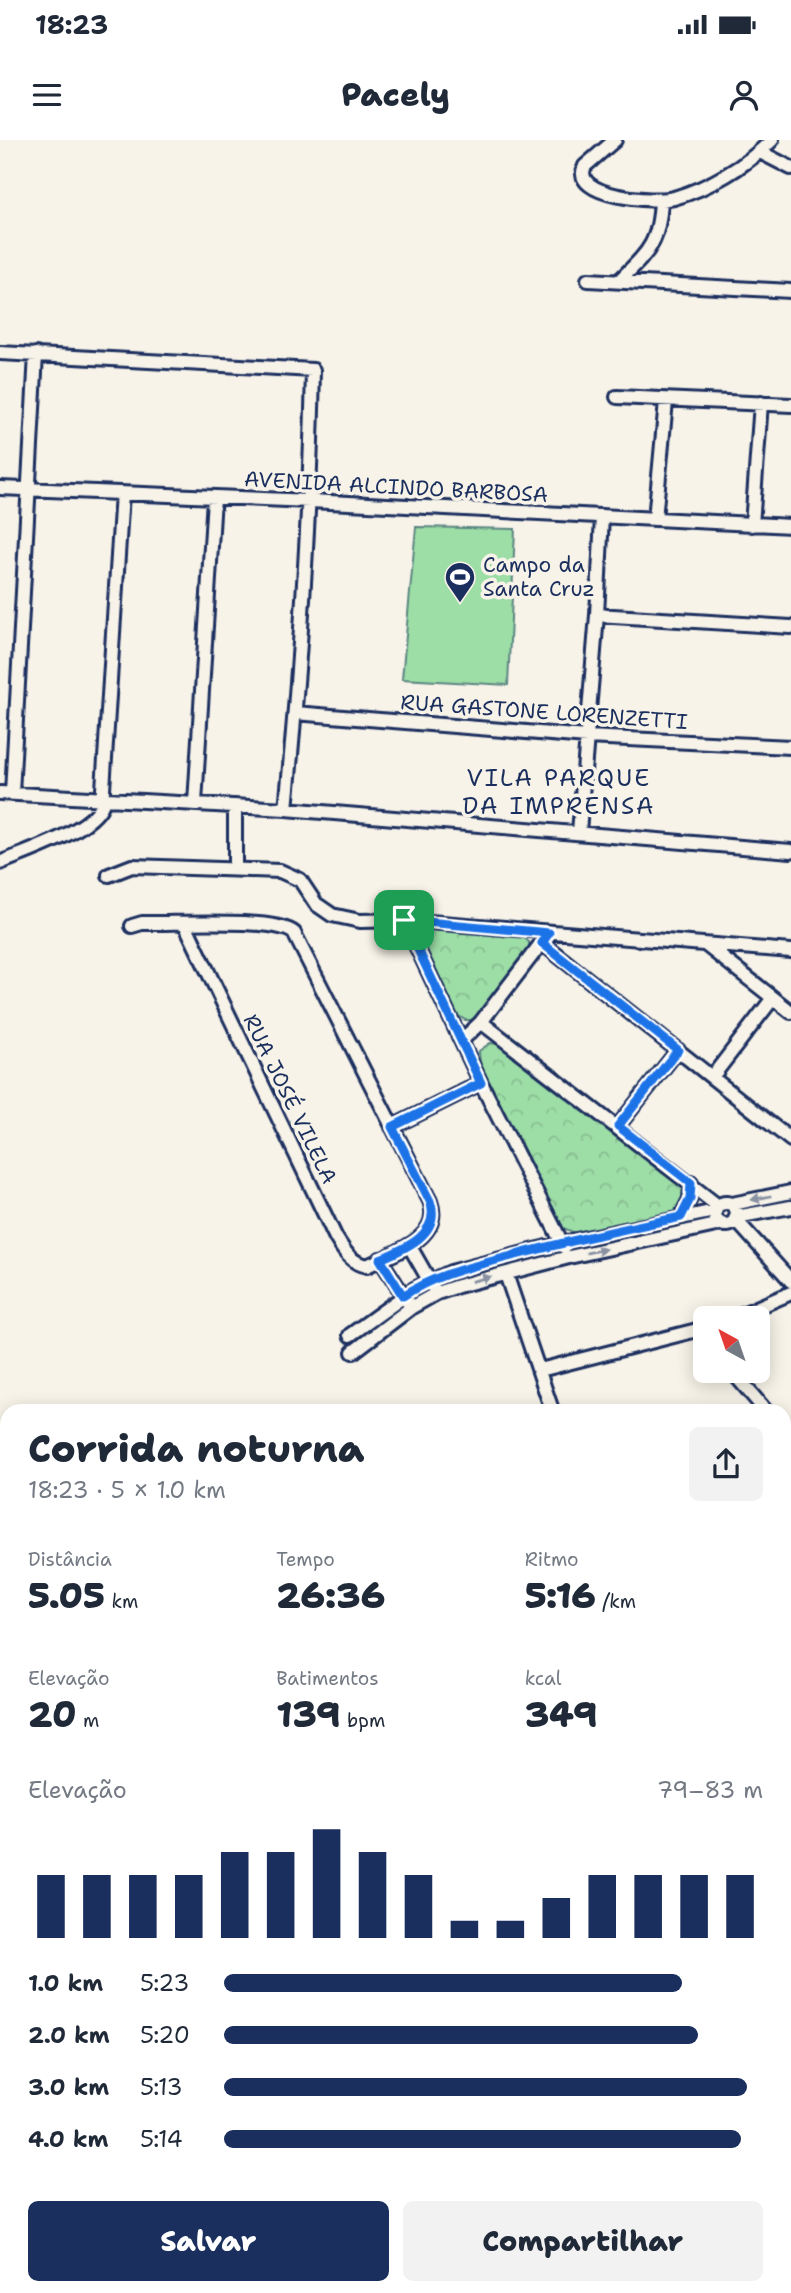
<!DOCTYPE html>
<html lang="pt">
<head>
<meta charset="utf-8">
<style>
  body { margin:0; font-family:"Shantell Sans",sans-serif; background:#f2f2f3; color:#1f2937; height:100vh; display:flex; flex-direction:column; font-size:26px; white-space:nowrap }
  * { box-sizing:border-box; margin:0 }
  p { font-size:23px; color:#747a83 }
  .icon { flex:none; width:38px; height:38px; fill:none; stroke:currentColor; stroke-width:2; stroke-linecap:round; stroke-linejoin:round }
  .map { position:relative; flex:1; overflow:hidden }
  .panel { position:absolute; left:0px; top:1264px; width:791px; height:891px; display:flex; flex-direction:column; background:#fff; border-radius:21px 21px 0 0; box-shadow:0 4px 18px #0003 }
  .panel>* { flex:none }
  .needle { width:46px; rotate:320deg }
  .fabs { position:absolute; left:693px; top:1166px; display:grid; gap:14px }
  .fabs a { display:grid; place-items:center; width:77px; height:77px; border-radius:10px; background:#fff; box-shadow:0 4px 18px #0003; font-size:35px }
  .pin { position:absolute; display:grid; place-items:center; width:60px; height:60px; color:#fff; margin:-30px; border-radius:14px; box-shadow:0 4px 10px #0006 }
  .round { display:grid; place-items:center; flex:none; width:74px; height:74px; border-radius:10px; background:#f2f2f3 }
  .summary { display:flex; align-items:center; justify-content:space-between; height:119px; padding:0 28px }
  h1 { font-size:38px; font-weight:800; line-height:52px }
  .stats { display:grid; grid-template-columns:repeat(3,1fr); gap:10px; height:119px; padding:7px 28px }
  .stats div { display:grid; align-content:center }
  .stats b { font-size:35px; font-weight:800 }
  .stats small { font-size:19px; font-weight:400 }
  .stats p { font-size:19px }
  .chart { height:196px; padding:14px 28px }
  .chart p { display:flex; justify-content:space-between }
  .chart svg { width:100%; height:126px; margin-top:7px; stroke:#1b2f5e; stroke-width:6 }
  .action { display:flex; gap:14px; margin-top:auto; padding:14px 28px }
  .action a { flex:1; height:80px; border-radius:10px; background:#1b2f5e; color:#fff; font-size:28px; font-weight:800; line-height:80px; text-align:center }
  .action a+a { background:#f2f2f3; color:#1f2937 }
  ul { padding:0 28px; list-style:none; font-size:23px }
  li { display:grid; grid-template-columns:112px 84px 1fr; align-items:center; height:52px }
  li i { height:18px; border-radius:9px; background:#1b2f5e }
  .status { display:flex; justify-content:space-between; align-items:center; height:49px; padding:0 35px; background:#fff; direction:ltr }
  .status svg { height:19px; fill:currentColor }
  header { display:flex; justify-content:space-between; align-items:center; height:91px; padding:0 28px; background:#fff; font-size:32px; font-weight:800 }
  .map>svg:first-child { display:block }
  .built { fill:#f0dece }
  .park { fill:url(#park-crowns); stroke:#5c8682; stroke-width:2 }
  .pitch { fill:#9ddda6; stroke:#5c8682; stroke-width:2 }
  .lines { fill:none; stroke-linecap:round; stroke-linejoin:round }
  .stream { stroke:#6387b4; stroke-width:2.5 }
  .minor-casing { stroke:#1b2f5e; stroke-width:18 }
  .major-casing { stroke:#1b2f5e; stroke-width:21 }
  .highway-casing { stroke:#1b2f5e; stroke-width:24 }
  .minor { stroke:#f7f3e8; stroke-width:12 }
  .major { stroke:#f7f3e8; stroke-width:16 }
  .highway { stroke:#f7f3e8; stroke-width:19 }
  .oneway { fill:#8991a3 }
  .route-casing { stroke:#fff; stroke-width:14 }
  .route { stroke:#1a73e8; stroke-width:9 }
  .labels { text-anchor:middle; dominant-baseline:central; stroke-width:7; stroke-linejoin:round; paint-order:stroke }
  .street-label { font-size:21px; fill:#1b2f5e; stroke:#f7f3e8 }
  .poi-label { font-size:21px; fill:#1b2f5e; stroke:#f7f3e8; text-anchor:start }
  .quarter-label { font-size:24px; letter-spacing:2px; fill:#1b2f5e; stroke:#f7f3e8 }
</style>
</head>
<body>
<div class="status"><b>18:23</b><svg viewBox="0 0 49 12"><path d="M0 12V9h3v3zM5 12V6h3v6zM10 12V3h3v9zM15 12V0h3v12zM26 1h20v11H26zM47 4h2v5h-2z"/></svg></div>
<header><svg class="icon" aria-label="menu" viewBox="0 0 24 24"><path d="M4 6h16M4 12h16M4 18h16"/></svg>Pacely<svg class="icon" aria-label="person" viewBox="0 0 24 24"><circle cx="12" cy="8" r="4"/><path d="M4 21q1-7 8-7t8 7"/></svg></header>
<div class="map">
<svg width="791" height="2153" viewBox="0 0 791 2153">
  <defs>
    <pattern id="park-crowns" width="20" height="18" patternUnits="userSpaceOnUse" patternTransform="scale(1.75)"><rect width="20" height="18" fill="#9ddda6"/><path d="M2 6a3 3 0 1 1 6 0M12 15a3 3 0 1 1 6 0" fill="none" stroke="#87be91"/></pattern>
  </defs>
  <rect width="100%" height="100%" fill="#f7f3e8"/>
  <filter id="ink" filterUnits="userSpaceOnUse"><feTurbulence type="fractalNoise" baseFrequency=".0143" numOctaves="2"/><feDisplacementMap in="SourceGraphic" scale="14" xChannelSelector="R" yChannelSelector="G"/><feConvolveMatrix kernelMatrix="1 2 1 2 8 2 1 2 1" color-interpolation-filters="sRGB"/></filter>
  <g filter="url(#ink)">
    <!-- built -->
    <path class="built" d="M365,2147H561L555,2153H356Z"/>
    <!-- park -->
    <path class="park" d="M434,788L521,795L529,802V810L474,880H465L456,874C448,859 422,817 421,803C421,794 426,789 434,788Z
      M490,903L498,904L681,1041L689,1058L678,1071L578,1094L563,1088L480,925L479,911Z"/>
    <!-- pitch -->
    <path class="pitch" d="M416,387L515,389L508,545L402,539Z"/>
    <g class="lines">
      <!-- stream -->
      <path class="stream" d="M784,1368L791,1363
        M0,1586L7,1585"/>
      <!-- minor casing -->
      <g class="minor-casing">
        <path id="minor" d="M615,0L585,26C569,57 656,63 674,58C709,48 746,26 772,0
          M760,12L791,28
          M588,140L791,151
          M618,142C648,112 659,105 661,60
          M0,213L313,230C310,377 300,523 286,669
          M617,257L791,265
          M0,348L310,361L791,386
          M655,379L666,261
          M752,385L761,263
          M597,475L791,487
          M295,573L587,597L791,607
          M0,653L286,669L791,711
          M12,653L36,214
          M195,663L214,358
          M579,692L597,475L602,376
          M0,723C26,712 91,691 102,665L122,353
          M235,728V666
          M109,735L132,726L280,731L300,740L316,764L332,775L360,781L404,780L791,811
          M404,780L481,943L564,1107
          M132,786L142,783C172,784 275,777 294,793L430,1061C444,1099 392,1113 367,1126C351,1123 344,1111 336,1098L185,784
          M542,803L791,1000
          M706,805L791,872
          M481,882L718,1066
          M462,900L481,882L546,797
          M712,937L773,858
          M618,986L678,910
          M392,987L481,943
          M715 1074a11 11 0 1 1 22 0a11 11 0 1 1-22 0Z
          M732,1064L791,1052
          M681,1077L690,1059L691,1043
          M736,1077L791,1067
          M735,1079L791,1141
          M409,1105L433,1147
          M380,1119L407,1161
          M506,1134L552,1270
          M733,1178L791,1153
          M350,1195L414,1149L451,1132L562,1103L715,1071
          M353,1212L412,1167L437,1153L458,1146L569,1117L721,1084
          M540,1230L705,1188
          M731,1230L765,1270
          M784,1293L791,1301
          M784,1411L791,1437
          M0,1804L7,1801
          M0,1812L7,1830
          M0,2005L7,2002
          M0,2028L7,2044
          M737,2147L744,2153
          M659,2153L664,2147"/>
      </g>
      <!-- major casing -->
      <g class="major-casing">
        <path id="major" d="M784,1344L791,1338
          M784,1404L791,1397
          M784,1830L791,1837
          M784,1859L791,1850
          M784,1873L791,1882
          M784,1898L791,1889
          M784,1924L791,1915"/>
      </g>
      <!-- highway casing -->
      <g class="highway-casing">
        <path id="highway" d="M0,2086L7,2085
          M7,2104V2123
          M12,2147L15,2153
          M574,2153L578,2147
          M602,2153L608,2147"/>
      </g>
      <!-- minor -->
      <use href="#minor" class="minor"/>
      <!-- major -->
      <use href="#major" class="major"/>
      <!-- highway -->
      <use href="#highway" class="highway"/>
    </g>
    <!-- one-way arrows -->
    <defs><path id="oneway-solid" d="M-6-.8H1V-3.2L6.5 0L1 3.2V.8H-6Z" transform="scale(1.75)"/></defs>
    <g class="oneway">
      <use href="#oneway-solid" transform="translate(761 1058) rotate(169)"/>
      <use href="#oneway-solid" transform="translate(596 1111) rotate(-12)"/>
      <use href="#oneway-solid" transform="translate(481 1139) rotate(-14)"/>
    </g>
  </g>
  <g class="lines" filter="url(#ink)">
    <!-- route casing -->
    <g class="route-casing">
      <path id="route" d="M404,780L549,793L542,803L678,910L618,986L691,1043L690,1059L681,1077C623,1089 565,1102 508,1117C471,1127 435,1134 403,1156L380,1119C404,1109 442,1094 430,1061L392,987L481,943Z"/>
    </g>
    <!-- route -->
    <use href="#route" class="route"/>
  </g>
  <!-- icons -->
  <defs>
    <g id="stadium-pin" transform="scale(1.575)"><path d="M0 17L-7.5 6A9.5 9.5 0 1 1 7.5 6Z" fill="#1b2f5e" stroke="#f7f3e8"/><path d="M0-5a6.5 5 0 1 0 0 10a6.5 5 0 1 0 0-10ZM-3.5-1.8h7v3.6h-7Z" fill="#fff"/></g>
  </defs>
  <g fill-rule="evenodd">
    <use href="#stadium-pin" x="460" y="437"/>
  </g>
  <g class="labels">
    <!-- street labels -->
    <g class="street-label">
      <text transform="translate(396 347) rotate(3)">AVENIDA ALCINDO BARBOSA</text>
      <text transform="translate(544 572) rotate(4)">RUA GASTONE LORENZETTI</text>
      <text transform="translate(290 959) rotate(64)">RUA JOSÉ VILELA</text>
    </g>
    <!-- poi labels -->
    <g class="poi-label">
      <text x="483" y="425">Campo da<tspan x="483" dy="24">Santa Cruz</tspan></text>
    </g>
    <!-- quarter labels -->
    <g class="quarter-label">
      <text x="559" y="638">VILA PARQUE<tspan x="559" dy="28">DA IMPRENSA</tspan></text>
    </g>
  </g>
</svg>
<div class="fabs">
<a><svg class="needle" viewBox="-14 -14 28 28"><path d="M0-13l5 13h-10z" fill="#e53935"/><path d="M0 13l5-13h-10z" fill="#747a83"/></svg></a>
</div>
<div class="pin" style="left:404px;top:780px;background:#1e9e55"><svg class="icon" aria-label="arrive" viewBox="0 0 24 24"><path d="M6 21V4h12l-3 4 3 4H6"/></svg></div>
<section class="panel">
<div class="summary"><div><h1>Corrida noturna</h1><p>18:23 · 5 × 1.0 km</p></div><a class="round"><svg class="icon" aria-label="share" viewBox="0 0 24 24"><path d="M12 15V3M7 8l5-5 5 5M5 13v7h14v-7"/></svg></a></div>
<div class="stats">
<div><p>Distância</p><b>5.05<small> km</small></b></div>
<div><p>Tempo</p><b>26:36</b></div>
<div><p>Ritmo</p><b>5:16<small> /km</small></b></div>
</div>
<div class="stats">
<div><p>Elevação</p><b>20<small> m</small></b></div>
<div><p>Batimentos</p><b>139<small> bpm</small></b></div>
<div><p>kcal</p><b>349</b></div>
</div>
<div class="chart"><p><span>Elevação</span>79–83 m</p>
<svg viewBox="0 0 160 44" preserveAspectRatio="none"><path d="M5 44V22M15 44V22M25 44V22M35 44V22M45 44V14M55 44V14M65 44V6M75 44V14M85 44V22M95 44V38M105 44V38M115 44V30M125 44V22M135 44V22M145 44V22M155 44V22"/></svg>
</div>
<ul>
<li><b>1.0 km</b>5:23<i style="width:85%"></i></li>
<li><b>2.0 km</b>5:20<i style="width:88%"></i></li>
<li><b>3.0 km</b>5:13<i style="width:97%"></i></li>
<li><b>4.0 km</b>5:14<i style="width:96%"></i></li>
</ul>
<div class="action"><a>Salvar</a><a>Compartilhar</a></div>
</section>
</div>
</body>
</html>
